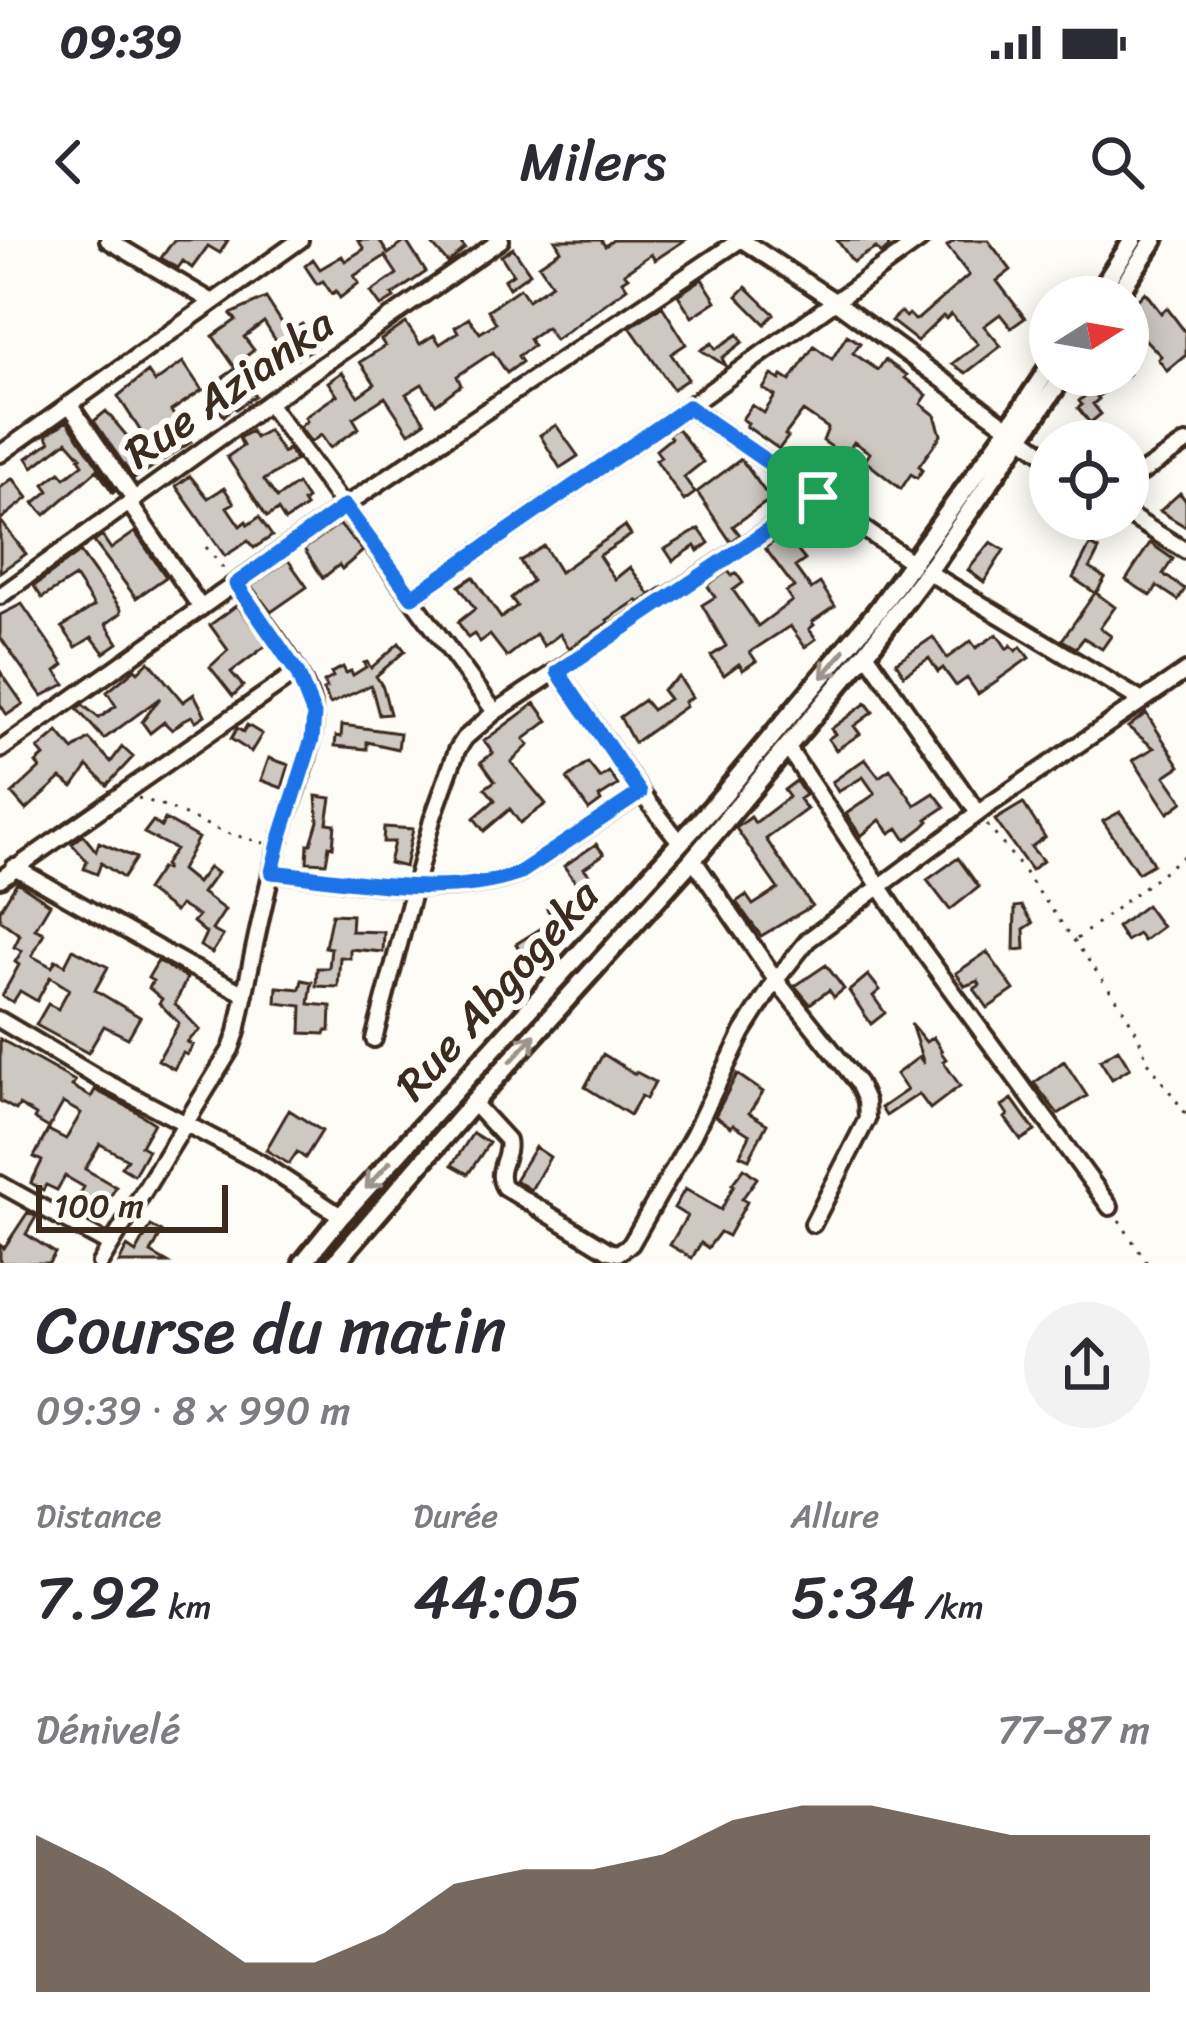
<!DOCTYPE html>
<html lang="fr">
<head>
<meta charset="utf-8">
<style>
  body { margin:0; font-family:Sriracha,sans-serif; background:#f2f2f3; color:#2b2b33; height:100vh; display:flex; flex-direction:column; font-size:45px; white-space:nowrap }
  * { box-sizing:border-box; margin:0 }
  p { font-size:39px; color:#7c7c81 }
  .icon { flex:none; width:66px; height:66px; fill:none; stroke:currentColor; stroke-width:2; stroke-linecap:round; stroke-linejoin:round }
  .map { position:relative; height:1023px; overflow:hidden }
  .details { display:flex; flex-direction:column; background:#fff; flex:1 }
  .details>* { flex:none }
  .needle { width:78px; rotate:79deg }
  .tools { position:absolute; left:1029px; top:36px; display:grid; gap:24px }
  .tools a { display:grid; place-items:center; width:120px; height:120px; border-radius:50%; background:#fff; box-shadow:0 6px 30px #0003; font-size:60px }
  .scale { position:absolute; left:36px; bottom:30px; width:192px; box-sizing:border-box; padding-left:12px; border:6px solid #3b2a1e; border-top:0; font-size:33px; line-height:42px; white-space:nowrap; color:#3b2a1e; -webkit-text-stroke:9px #fdfcf7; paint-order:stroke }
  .pin { position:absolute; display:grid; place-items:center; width:102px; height:102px; color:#fff; margin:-51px; border-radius:24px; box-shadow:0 6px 18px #0006 }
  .round { display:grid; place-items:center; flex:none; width:126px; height:126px; border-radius:63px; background:#f2f2f3 }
  .overview { display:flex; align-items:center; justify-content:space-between; height:204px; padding:0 36px }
  h1 { font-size:66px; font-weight:600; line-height:90px }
  .figures { display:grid; grid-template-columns:repeat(3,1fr); gap:18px; height:204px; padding:12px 36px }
  .figures div { display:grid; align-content:center }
  .figures b { font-size:60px; font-weight:600 }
  .figures small { font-size:33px; font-weight:400 }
  .figures p { font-size:33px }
  .chart { height:336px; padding:24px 36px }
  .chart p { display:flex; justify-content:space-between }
  .chart svg { width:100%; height:216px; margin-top:12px; fill:#3b2a1e; opacity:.7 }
  .status { display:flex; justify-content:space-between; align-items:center; height:84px; padding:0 60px; background:#fff; direction:ltr }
  .status svg { height:33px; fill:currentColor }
  header { display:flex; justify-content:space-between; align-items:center; height:156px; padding:0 36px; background:#fff; font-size:54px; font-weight:600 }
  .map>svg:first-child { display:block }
  .building { fill:#cdc8c2; stroke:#3b2a1e; stroke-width:3 }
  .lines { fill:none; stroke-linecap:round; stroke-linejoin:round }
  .minor-casing { stroke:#3b2a1e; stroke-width:22 }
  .major-casing { stroke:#3b2a1e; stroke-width:26 }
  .path { stroke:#3b2a1e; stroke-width:3; stroke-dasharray:3 9; stroke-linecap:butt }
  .minor { stroke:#fdfcf7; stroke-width:14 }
  .major { stroke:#fdfcf7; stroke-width:16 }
  .oneway { stroke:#9c938a }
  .route-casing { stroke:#fff; stroke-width:24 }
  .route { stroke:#1a73e8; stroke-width:15 }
  .labels { text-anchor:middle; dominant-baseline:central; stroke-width:12; stroke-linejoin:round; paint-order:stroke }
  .street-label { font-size:45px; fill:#3b2a1e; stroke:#fdfcf7 }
</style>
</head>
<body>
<div class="status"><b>09:39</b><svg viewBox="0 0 49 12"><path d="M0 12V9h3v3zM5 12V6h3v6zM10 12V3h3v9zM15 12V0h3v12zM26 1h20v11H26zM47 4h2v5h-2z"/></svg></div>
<header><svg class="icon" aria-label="back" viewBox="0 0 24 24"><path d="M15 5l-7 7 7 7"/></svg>Milers<svg class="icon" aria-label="search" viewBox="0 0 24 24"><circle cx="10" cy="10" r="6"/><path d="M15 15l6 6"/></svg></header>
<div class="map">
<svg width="1186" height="1023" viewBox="0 0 1186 1023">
  <rect width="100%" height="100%" fill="#fdfcf7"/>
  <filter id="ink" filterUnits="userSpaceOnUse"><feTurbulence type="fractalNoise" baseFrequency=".00833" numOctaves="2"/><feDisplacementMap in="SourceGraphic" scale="24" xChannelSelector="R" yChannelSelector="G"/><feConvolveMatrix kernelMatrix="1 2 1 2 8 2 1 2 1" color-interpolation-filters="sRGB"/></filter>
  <g filter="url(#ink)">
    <!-- building -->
    <path class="building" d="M174,0H228L220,13L208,6L192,28L183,21L178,28L161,18Z
      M358,0H379L388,14L406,1L426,32L392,55L394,58L381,66L371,52L397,34L385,16L354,36L359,43L340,58L336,51L332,54L323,41L317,44L305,26L313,19L320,29L342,16L345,21L364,9Z
      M428,0H458L465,8L448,23Z
      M555,0H601L605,6L613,0H685L655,20L651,14L624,33L628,37L622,41L627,48L555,100L546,87L529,99L533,106L518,116L522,122L507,133L493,112L457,136L461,145L436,164L422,144L406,154L425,182L409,193L385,157L353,178L359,188L330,208L321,195L311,202L299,187L307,181L305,177L337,155L328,142L342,132L358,156L375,144L360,122L385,106L381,100L406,83L420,104L434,95L440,104L458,92L455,87L469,78L480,93L496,83L488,70L520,48L528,60L552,44L539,25L561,10Z
      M837,0H887L889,7L881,14L876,8L853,22Z
      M955,0H988L1011,30L997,41L1025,78L1011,88L1000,74L984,86L1001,106L966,133L952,124L978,104L951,74L946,79L943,76L917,101L891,81L901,72L906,77L909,74L915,80L918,79L969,35L947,6Z
      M513,8L530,33L509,48L504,40L513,34L501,16Z
      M702,39L716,61L692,77L678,55Z
      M746,47L774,74L765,84L737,56Z
      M1145,52L1161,73L1167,68L1186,93V115L1167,131L1158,119L1161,116L1138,92L1133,98L1128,93V70Z
      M266,58L286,89L290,91L302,84L316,107L290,123L264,82L244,97L254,110L234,126L213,96L236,80L231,74Z
      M662,66L686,104L671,114L688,139L673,149L630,87Z
      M738,94L743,102L722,118L726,126L701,110L712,103L716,109Z
      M847,95L860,103L853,113L878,130L885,120L907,135L905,138L927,155L921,164L935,175L941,195L919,226L923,229L917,238L911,234L901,249L865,221L870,213L854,202L845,216L823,201L828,188L803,171L785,195L788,197L779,209L746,186L748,183L742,179L752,165L764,173L775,156L763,149L772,135L780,140L782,136L790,141L814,106L832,119Z
      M183,122L202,150L171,171L191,202L134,239L94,181L106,171L146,219L154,212L118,156L148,132L155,142Z
      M235,129L255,156L236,169L234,166L224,176L205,150Z
      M1100,135H1127L1097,157L1099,159L1093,164L1101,174L1090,183L1078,168L1082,165L1079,161L1087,154L1084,150Z
      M67,181L115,251L113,253L97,230L45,275L34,263L49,251L44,244L60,232L65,238L83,224L79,218L81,217L67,201L33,227L27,218L50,202L46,195Z
      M556,185L578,216L560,228L540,195Z
      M677,188L703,222L684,237L695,253L684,261L656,220L661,217L656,210L671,198L668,194Z
      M268,190L283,213L288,209L296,220L264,240L277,258L297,244L307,259L303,262L306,267L285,281L278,270L267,277L227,217L243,206L239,198L251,191L255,198Z
      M741,219L768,256L775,249L785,260L774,271L765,263L733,286L740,295L731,302L697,252Z
      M190,236L208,258L224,248L234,263L227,267L240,286L246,281L248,285L259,277L272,296L254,308L248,301L225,316L176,246Z
      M13,238L28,258L0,280L26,314L0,332V248Z
      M1180,253L1186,261V287L1160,271Z
      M339,284L363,311L342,329L339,325L323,338L304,309Z
      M625,286L631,295L599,316L605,325L615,339L630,327L650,355L663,347L639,363L637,360L607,380L609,382L569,408L560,394L544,406L536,394L507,417L490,395L480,402L474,394L468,398L458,382L475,369L459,346L473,337L501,378L517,366L511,358L532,341L520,321L544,306L560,332Z
      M699,289L709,303L698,311L695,306L673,321L665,309Z
      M135,292L166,337L136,358L94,302L102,296L111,309Z
      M784,294L805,320L795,327L811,349L820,343L835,366L812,382L814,385L809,389L816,399L805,407L790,386L750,412L756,421L743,430L739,424L724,435L711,416L726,406L702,365L715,357L707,345L728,331L732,336L736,333L743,343L733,350L758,386L792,361L786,352L794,347L765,308Z
      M991,302L1004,310L984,342L968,330Z
      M1150,303L1173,319L1163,334L1185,349L1178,360L1157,346L1151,356L1126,340Z
      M1090,305L1099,310L1090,328L1105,338L1096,353L1115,367L1100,388L1111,396L1102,409L1084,398L1076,408L1062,400L1095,353L1073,338Z
      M80,312L121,369V373L106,384L118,403L104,413L92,397L76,407L62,387L94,366L75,337L42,358L34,346Z
      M288,320L307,347L271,372L251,346Z
      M22,364L64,425L56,431L65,444L42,456L0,397V375Z
      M237,365L267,405L231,432L243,446L233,456L210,427L228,410L210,385Z
      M997,394L1007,409L1011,405L1016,411L1021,407L1029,418L978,454L967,438L956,446L943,428L938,432L929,418L904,435L896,422L933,397L947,418L971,401L976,408Z
      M399,403L405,411L376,436L383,447L390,474L379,475L371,445L330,464L323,450L327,448L324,442L333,437L331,433L343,427L346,433L351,431L353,435L366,427L364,423L367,422L371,428Z
      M149,421L183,462L194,454L205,475L196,481L192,476L184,480L172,490L164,482L150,493L142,482L160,458L104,499L77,469L83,465L99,478L116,466L107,452L135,429L138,432Z
      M0,431L23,464L7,475L0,464Z
      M679,437L692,457L684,462L686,466L634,503L620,477L644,460L652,470L669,459L662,450Z
      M535,463L548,481L524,499L529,505L511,522L546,564L520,583L510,569L484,591L474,578L495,560L485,548L495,541L481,522L493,513L484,501Z
      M866,463L873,472L854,486L860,494L836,510L828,499L835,494L831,489Z
      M1146,473L1180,526L1165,536L1183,562L1168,573L1133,520L1154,508L1128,487Z
      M247,485L262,494L251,512L231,499L237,488L243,492Z
      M342,485L400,493L398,509L367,502V509L335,506L336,496L341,497Z
      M58,492L73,510L89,499L111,522L122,507L133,517L107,545L88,526L73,547L61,538L26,570L12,554L40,528L36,523L44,516L38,509Z
      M269,518L289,525L282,548L261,540Z
      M865,519L879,537L890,529L915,565L934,553L945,567L927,579L929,581L923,587L906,600L898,588L890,593L880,580L861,596L846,574L875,554L863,537L838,552L832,542Z
      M588,523L600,538L609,532L618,545L599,557L601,561L589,570L567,539Z
      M796,541L805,555L799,559L807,569L766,599L812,666L761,696L736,662L746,655L753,665L778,649L736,588L751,577L755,583L789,557L784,550Z
      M316,556L331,558L327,583L335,584L333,607L329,606L326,623L307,622L308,604H311L318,581Z
      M1023,563L1045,597L1031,607L1043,621L1031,630L995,580Z
      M1120,572L1138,596L1153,624L1138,633L1103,581Z
      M165,579L198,598L181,630L197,643L209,627L217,633L202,653L225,670L212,690L223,696L212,713L200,706L206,693L193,682L198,676L180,665L175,672L146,650L161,628L165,630L166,627L164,625L175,609L144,593L153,581L161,587Z
      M384,587L413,589L405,627L389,623L394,602H383Z
      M83,595L96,611L99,602L136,618L123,638L101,623L97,634L84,629L87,621L72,604Z
      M596,604L604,614L584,628L591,637L587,640L599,654L587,663L591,668L560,690L562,693L524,717L516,704L548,684L547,682L553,678L547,669L562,659L565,662L581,650L564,626Z
      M958,618L979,647L950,670L927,640Z
      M17,642L50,664L35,689L44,693L32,716L52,727L56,720L65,725L73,709L108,727L95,750L140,777L128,798L104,786L88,813L36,785L48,764L58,769L69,749L50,737L37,761L20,751L13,762L2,756L19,725L15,722L22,711L14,707L20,695L0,680V670Z
      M1146,665L1162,687L1143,701L1138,694L1126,701L1117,687Z
      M1015,667L1022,666L1033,683L1024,689L1025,709L1014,710Z
      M332,674L352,675L351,691L384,692L383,712L350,709V718L340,717L338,747L316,746L317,728H329L331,708L325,707Z
      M987,712L1014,750L988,768L974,749L980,745L978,741L965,746L956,733Z
      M158,721L187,738L175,764L200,790L187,802L193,805L187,815L183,813L174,829L158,820L179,783L159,763L162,759L149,748L153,741L148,738Z
      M826,725L844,749L834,757L829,750L810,764L795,746Z
      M868,735L880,750L873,756L885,773L871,784L849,751Z
      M302,740L312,742L309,764L331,766L330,791H326L325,794L301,793L302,766L276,763L277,747L300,749Z
      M911,784L926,802L933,797L942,811L941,812L946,819L943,821L960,846L930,869L919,854L886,876L881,868L907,850L896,834L919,817L924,824Z
      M0,799L75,841L72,846L91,857L95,850L134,870L154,883L141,906L148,910L134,935L121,927L127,919L100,904L85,929L116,947L102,971L107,974L102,983L73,967L84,947L65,936L57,950L46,945L43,950L31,943L42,921L34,917L48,890L66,899L81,873L63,863L49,888L34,879L36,875L19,865L16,870L0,861Z
      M1118,809L1130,828L1112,839L1100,820Z
      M603,814L635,834L636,832L655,842L646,859L641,856L630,875L585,847Z
      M1064,821L1087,856L1058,874L1034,843Z
      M737,834L763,852L749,873L767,884L749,919L740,915L750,895L733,884L731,887L715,876Z
      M1012,859L1035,891L1021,900L1005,878L1008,875L1002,866Z
      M289,870L322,891L305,918L297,912L289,924L266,910Z
      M473,893L489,903L468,934L452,925Z
      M535,907L550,917L531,950L515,940Z
      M744,928L757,938L742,959L747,962L728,996L720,992L708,1008L701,1003L692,1018L670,1005L687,976L674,968L685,949L721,970L734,945L732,944Z
      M28,972L36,977L26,994L55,1013L49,1023H0V1005L4,1008Z
      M151,986L162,992L151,1013L168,1023H119L127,1007L136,1013Z"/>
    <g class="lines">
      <!-- minor casing -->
      <g class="minor-casing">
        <path id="minor" d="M108,0L211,61
          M742,0L836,62L1050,218
          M268,163L495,472
          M69,164L134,259
          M688,167L913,323
          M0,214L300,0
          M1128,242L1186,203
          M129,263L201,368
          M1128,275L1186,311
          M928,332L1142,461
          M0,356L268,163L501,0
          M412,357L688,167L920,0
          M866,413L978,573
          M558,432L641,553L680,602
          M787,507L920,707L1110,967
          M0,510L346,265L740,0
          M693,619L776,740L858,843L866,861L867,879L813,984
          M14,627L189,726L245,754
          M272,632C349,640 445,661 518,634L641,553
          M0,639L297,432
          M0,780L98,838L259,922L341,976
          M374,799L432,580L457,510L465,498L495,472L818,257
          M473,863L507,900C511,917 494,930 504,947L609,1011L618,1013L631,1004L693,895L743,792L776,740L808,700L988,566L1186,431
          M0,944L110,1005
          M100,1023L231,809L237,792C250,729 262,665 279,603C288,568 320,502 313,469C303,426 261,380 236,344"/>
      </g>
      <!-- major casing -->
      <g class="major-casing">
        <path id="major" d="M1096,57L1133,0
          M1116,57L1154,0
          M303,1023L341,976L717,562L877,371L1009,188L1050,126
          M335,1023L473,863L693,619L866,413L934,323L1064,135"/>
      </g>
      <!-- path -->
      <path class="path" d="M206,307L228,334
        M138,558L165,566L223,592L264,603
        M987,585L1018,623L1120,764L1137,793L1148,822L1186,874
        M1077,699L1186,614
        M1119,980L1147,1023"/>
      <!-- minor -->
      <use href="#minor" class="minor"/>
      <!-- major -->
      <use href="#major" class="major"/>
    </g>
    <!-- one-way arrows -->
    <defs><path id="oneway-shaft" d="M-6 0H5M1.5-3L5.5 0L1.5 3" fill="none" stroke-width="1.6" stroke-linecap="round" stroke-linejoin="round" transform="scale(3)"/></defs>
    <g class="oneway">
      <use href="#oneway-shaft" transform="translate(833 424) rotate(130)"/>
      <use href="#oneway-shaft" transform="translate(523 808) rotate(-48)"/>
      <use href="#oneway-shaft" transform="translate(378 935) rotate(132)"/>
    </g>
  </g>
  <g class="lines" filter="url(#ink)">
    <!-- route casing -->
    <g class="route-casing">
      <path id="route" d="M688,167L818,257L558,432L640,553L518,634C444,660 349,640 272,632L280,599L312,499L314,475L297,432L236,344L345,266L412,357Z"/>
    </g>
    <!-- route -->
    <use href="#route" class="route"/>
  </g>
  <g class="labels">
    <!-- street labels -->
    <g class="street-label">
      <text transform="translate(229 148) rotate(-35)">Rue Azianka</text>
      <text transform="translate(497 750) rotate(-48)">Rue Abgogeka</text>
    </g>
  </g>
</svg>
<div class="tools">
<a><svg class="needle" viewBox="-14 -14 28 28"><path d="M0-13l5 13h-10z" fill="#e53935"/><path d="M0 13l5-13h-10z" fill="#7c7c81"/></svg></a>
<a><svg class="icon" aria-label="locate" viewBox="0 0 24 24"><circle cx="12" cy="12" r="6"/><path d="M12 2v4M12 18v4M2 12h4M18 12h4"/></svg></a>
</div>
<div class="scale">100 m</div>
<div class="pin" style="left:818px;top:257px;background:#1e9e55"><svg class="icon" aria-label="arrive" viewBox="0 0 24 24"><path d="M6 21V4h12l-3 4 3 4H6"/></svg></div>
</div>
<section class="details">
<div class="overview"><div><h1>Course du matin</h1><p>09:39 · 8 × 990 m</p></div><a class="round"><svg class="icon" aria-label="share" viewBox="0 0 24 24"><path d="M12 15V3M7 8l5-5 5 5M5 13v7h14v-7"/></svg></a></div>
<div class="figures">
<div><p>Distance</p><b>7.92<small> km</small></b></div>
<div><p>Durée</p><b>44:05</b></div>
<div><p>Allure</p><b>5:34<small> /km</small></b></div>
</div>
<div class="chart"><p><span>Dénivelé</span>77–87 m</p>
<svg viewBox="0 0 160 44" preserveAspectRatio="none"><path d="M0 44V12L10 19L20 28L30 38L40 38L50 32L60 22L70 19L80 19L90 16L100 9L110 6L120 6L130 9L140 12L150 12L160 12V44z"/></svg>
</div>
</section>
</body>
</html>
